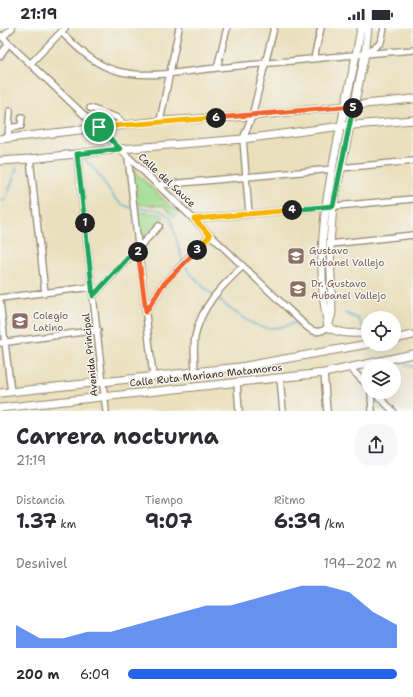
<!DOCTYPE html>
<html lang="es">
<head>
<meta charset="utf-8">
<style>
  body { margin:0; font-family:"Shantell Sans",sans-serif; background:#f7f7f7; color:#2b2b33; height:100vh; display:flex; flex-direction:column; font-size:15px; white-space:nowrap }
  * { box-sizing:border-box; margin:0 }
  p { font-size:13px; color:#7c7c81 }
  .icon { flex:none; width:22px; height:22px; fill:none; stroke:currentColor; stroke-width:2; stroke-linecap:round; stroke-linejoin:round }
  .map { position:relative; height:383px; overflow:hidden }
  .sheet { display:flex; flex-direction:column; background:#fff; flex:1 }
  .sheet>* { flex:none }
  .buttons { position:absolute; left:361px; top:283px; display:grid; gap:8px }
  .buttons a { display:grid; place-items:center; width:40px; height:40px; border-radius:50%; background:#fff; box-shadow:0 4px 16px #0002; font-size:20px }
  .pin { position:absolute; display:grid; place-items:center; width:34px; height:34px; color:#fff; margin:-17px; border:2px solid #fff; border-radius:50%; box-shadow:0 1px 4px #0007 }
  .km { position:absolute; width:20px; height:20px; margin:-10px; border-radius:50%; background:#222; color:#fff; font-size:11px; line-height:20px; text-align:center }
  .round { display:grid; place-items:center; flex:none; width:42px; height:42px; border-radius:16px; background:#f7f7f7 }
  .overview { display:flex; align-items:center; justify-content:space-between; height:68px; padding:0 16px }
  h1 { font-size:22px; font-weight:700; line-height:30px }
  .stats { display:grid; grid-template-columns:repeat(3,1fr); gap:6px; height:68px; padding:4px 16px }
  .stats div { display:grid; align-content:center }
  .stats b { font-size:20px; font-weight:700 }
  .stats small { font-size:11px; font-weight:400 }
  .stats p { font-size:11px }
  .chart { height:112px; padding:8px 16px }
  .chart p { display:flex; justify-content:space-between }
  .chart svg { width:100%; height:72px; margin-top:4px; fill:#2563eb; opacity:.7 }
  ul { padding:0 16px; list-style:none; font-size:13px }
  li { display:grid; grid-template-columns:64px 48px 1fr; align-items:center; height:30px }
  li i { height:10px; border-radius:5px; background:#2563eb }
  .status { display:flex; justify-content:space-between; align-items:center; height:28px; padding:0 20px; background:#fff; direction:ltr }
  .status svg { height:11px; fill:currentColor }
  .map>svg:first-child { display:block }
  .green { fill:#9edb8f; stroke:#6c8256 }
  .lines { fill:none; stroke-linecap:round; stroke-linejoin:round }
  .stream { stroke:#51a9ce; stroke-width:1.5 }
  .minor-casing { stroke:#92856e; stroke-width:8 }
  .major-casing { stroke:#92856e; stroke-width:9 }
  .minor { stroke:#fff; stroke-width:5.5 }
  .major { stroke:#fff; stroke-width:7 }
  .split-1-casing { stroke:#fff; stroke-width:8 }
  .split-2-casing { stroke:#fff; stroke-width:8 }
  .split-3-casing { stroke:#fff; stroke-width:8 }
  .split-4-casing { stroke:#fff; stroke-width:8 }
  .split-5-casing { stroke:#fff; stroke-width:8 }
  .split-6-casing { stroke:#fff; stroke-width:8 }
  .split-7-casing { stroke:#fff; stroke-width:8 }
  .split-1 { stroke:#22a559; stroke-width:5 }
  .split-2 { stroke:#22a559; stroke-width:5 }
  .split-3 { stroke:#f0652b; stroke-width:5 }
  .split-4 { stroke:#f5b400; stroke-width:5 }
  .split-5 { stroke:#22a559; stroke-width:5 }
  .split-6 { stroke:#f0652b; stroke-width:5 }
  .split-7 { stroke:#f5b400; stroke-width:5 }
  .labels { text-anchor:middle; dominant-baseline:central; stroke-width:3; stroke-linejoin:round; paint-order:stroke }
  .street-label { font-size:10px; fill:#3b2a1e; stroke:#f6f6f2 }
  .education-label { font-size:10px; fill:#785e54; stroke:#f6f6f2; text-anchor:start }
</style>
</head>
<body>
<div class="status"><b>21:19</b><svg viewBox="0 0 49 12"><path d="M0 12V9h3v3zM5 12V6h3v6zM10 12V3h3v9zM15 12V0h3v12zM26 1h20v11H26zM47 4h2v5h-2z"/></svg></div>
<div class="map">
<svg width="413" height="383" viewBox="0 0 413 383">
  <rect width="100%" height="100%" fill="#f6f6f2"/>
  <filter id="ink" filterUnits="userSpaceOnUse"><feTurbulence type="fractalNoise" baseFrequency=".025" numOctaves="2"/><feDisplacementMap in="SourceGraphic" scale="8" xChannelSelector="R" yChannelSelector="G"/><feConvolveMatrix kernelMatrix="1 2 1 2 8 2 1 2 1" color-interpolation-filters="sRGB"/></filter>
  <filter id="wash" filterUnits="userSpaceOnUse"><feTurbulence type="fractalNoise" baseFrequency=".012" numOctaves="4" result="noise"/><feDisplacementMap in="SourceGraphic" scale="16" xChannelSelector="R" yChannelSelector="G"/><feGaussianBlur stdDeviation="0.9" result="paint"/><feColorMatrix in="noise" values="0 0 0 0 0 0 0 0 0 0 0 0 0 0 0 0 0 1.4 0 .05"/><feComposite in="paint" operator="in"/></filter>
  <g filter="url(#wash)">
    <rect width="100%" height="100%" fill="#eae0bd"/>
    <!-- green -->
    <path class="green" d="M132,143H134L178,185L174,189L164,178L135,176Z
      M136,184L161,186L164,189L139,212Z"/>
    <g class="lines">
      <!-- stream -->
      <path class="stream" d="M85,132C103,144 109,176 132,180
        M0,173L6,172L17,139
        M136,180L160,182L170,189L183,234
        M185,237C192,253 244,294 261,299C274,302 285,299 297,294
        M345,285L359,291L363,300
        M406,337L413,339"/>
    </g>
  </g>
  <g filter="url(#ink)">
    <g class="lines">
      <!-- minor casing -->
      <g class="minor-casing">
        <path id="minor" d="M61,4C77,19 93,36 114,42C146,52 184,43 217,40C282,34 347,27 413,22
          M0,7L307,299C314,305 321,305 328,299
          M3,9L12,0
          M367,25L381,14L384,0
          M0,28L8,16
          M314,30L321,0
          M30,36L65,0
          M217,40L227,0
          M90,80L118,90L124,97
          M160,93L179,0
          M9,100L21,98L22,89
          M8,110L10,83
          M77,126L106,383
          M128,129L153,348
          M30,131L45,265
          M340,140L413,133
          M159,157L333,141
          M249,186L243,111L252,88L274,0
          M194,191L413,171
          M330,216L413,207
          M93,268L159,198
          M0,270L92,259
          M0,274L11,364
          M146,284L162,258L210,207
          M0,315L98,302
          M350,340L368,358
          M195,344C195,333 193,320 195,309C201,278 221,259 243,238
          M324,345L327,383
          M280,350L283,383
          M237,355L239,383
          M371,364L372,383
          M374,364L393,383"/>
      </g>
      <!-- major casing -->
      <g class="major-casing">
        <path id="major" d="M0,111L160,93L252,88L413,71
          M0,133L30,131L120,121L243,111L342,98L413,92
          M328,298C307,200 345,96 361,0
          M328,299L332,285L330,216L333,178L365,26L368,0
          M328,299C341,307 352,305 368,305
          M394,311L413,307
          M0,365L240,339L368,316
          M0,380L324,345L413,326"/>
      </g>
      <!-- minor -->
      <use href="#minor" class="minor"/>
      <!-- major -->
      <use href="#major" class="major"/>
    </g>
  </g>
  <g class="lines" filter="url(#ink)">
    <!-- split-1 casing -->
    <g class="split-1-casing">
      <path id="split-1" d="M85,195L77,126L120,121L99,99"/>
    </g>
    <!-- split-2 casing -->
    <g class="split-2-casing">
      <path id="split-2" d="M85,195L93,268L137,220L138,224"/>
    </g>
    <!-- split-3 casing -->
    <g class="split-3-casing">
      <path id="split-3" d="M138,224L146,284L162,258L197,222"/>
    </g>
    <!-- split-4 casing -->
    <g class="split-4-casing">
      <path id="split-4" d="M197,222L210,207L194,191L292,182"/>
    </g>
    <!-- split-5 casing -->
    <g class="split-5-casing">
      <path id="split-5" d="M292,182L333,178L353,80"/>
    </g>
    <!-- split-6 casing -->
    <g class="split-6-casing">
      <path id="split-6" d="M216,90L354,78L353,80"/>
    </g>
    <!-- split-7 casing -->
    <g class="split-7-casing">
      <path id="split-7" d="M99,99L216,90"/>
    </g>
    <!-- split-1 -->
    <use href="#split-1" class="split-1"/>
    <!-- split-2 -->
    <use href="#split-2" class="split-2"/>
    <!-- split-3 -->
    <use href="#split-3" class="split-3"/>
    <!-- split-4 -->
    <use href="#split-4" class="split-4"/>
    <!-- split-5 -->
    <use href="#split-5" class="split-5"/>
    <!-- split-6 -->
    <use href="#split-6" class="split-6"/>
    <!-- split-7 -->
    <use href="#split-7" class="split-7"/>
  </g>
  <!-- icons -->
  <defs>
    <g id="school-square" transform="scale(0.9)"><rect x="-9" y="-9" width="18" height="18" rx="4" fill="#8d6e63" stroke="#f6f6f2"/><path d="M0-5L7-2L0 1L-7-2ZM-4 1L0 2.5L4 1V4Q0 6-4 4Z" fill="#fff"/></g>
  </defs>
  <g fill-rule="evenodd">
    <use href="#school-square" x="296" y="228"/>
    <use href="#school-square" x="298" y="261"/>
    <use href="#school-square" x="20" y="293"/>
  </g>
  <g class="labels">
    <!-- street labels -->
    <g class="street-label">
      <text transform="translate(167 152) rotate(43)">Calle del Sauce</text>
      <text transform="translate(90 327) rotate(-96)">Avenida Principal</text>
      <text transform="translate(206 347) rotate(-6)">Calle Ruta Mariano Matamoros</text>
    </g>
    <!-- education labels -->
    <g class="education-label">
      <text x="309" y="222">Gustavo<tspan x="309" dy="12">Aubanel Vallejo</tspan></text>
      <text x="311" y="255">Dr. Gustavo<tspan x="311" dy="12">Aubanel Vallejo</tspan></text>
      <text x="33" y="287">Colegio<tspan x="33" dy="12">Latino</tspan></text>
    </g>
  </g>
</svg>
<div class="buttons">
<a><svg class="icon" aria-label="locate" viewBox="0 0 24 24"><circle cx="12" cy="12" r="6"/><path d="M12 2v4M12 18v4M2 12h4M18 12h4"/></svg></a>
<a><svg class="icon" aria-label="layers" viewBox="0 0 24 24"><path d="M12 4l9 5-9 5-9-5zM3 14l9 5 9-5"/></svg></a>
</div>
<div class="pin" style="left:99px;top:99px;background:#1e9e55"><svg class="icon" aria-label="arrive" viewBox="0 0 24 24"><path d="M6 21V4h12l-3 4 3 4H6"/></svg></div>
<b class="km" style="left:85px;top:195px">1</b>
<b class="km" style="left:138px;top:224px">2</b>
<b class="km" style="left:197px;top:222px">3</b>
<b class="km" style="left:292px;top:182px">4</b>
<b class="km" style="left:353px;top:80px">5</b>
<b class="km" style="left:216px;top:90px">6</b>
</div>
<section class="sheet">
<div class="overview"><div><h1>Carrera nocturna</h1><p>21:19</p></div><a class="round"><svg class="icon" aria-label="share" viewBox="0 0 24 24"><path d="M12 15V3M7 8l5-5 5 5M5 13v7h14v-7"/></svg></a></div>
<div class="stats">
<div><p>Distancia</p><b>1.37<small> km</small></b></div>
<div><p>Tiempo</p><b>9:07</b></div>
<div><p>Ritmo</p><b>6:39<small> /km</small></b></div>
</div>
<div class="chart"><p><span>Desnivel</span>194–202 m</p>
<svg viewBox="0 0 160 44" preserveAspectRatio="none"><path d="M0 44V30L10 38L20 38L30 34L40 34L50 30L60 26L70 22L80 18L90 18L100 14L110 10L120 6L130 6L140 10L150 22L160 30V44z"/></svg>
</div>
<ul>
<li><b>200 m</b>6:09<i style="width:100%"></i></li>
</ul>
</section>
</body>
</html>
